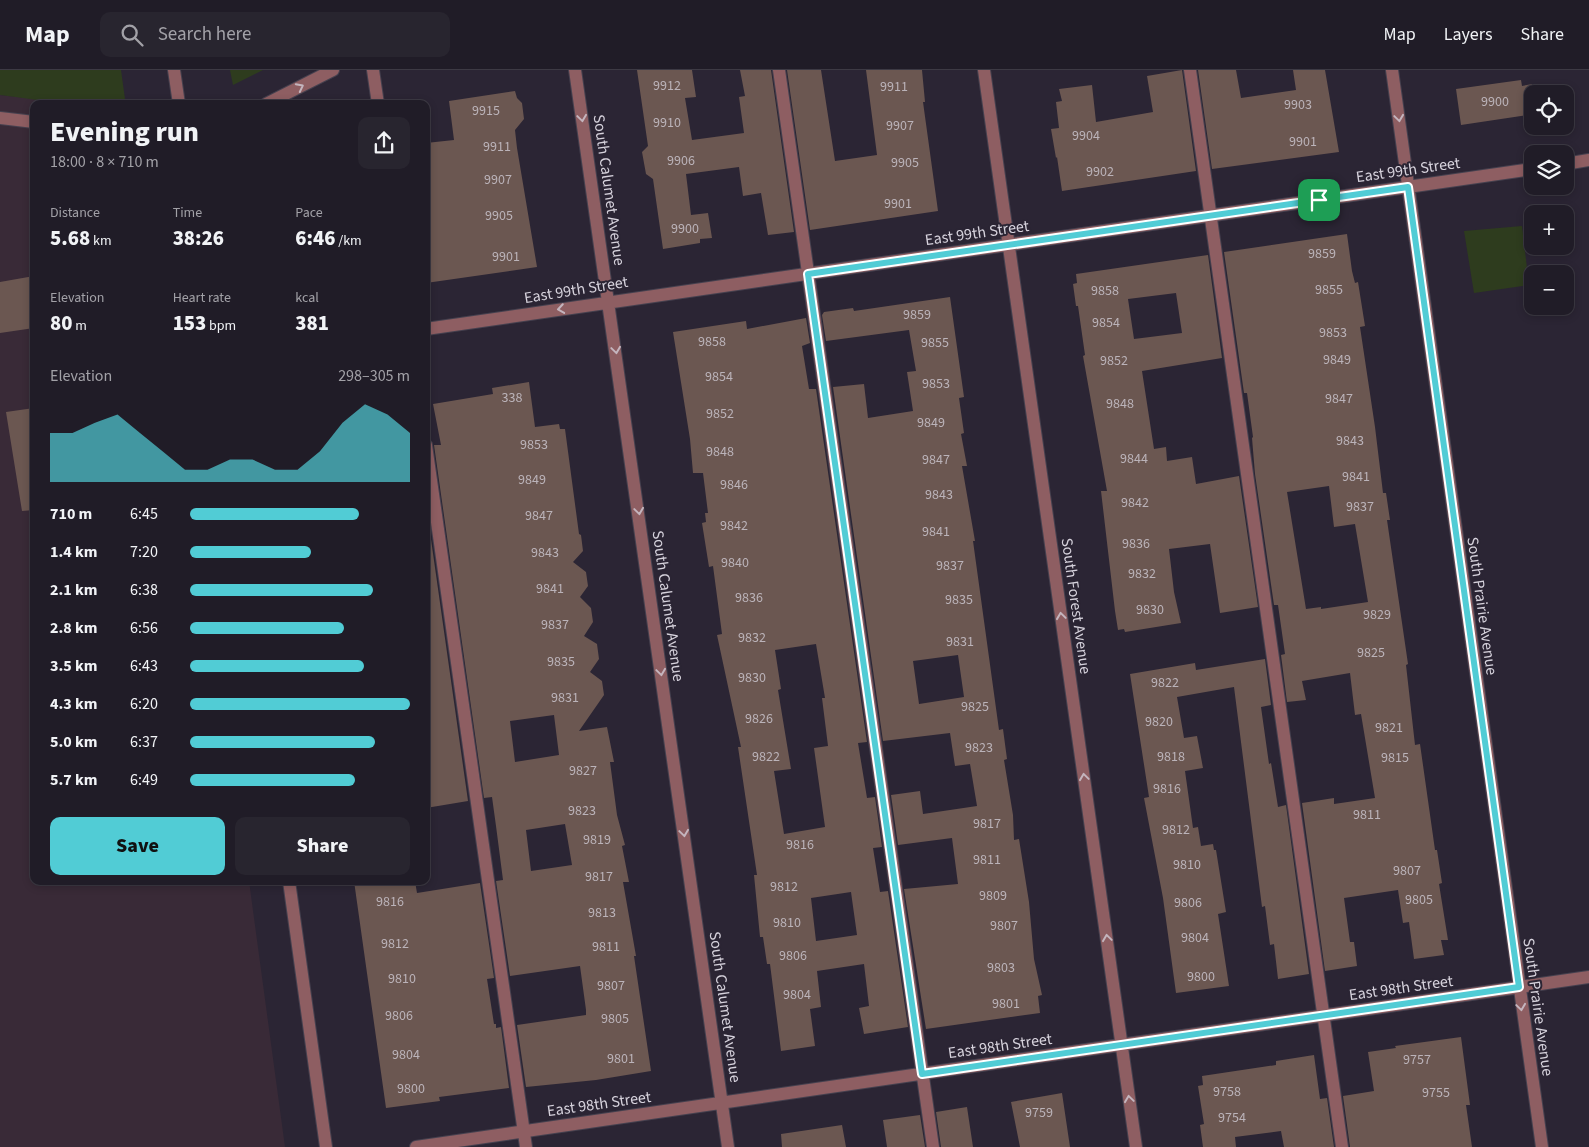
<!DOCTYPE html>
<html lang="en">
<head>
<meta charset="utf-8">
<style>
  body { margin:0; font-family:"Source Sans 3",sans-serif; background:#28252f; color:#f1f3f6; height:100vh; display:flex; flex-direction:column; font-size:19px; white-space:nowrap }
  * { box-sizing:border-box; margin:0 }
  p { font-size:16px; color:#a2a1a7 }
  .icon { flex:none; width:28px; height:28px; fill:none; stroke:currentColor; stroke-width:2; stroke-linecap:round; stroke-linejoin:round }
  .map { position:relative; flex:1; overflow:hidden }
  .side { position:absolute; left:30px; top:30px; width:400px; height:785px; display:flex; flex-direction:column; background:#201c27; border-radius:10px; box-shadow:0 2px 8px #0003,0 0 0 1px #3d3a44 }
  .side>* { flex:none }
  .fabs { position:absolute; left:1524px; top:15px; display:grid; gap:10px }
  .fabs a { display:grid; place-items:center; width:50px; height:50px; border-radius:10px; background:#201c27; box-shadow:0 2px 8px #0003,0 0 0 1px #3d3a44; font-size:25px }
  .pin { position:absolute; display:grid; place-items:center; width:42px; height:42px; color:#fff; margin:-21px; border-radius:10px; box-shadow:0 2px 8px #0006 }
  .round { display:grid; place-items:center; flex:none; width:52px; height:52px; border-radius:10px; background:#28252f }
  .summary { display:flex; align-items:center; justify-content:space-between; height:85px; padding:0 20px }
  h1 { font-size:28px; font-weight:800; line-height:38px }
  .stats { display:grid; grid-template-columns:repeat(3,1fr); gap:8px; height:85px; padding:5px 20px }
  .stats div { display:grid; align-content:center }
  .stats b { font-size:21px; font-weight:800 }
  .stats small { font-size:14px; font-weight:400 }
  .stats p { font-size:14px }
  .chart { height:140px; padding:10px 20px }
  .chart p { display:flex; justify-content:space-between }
  .chart svg { width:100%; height:90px; margin-top:5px; fill:#51ccd5; opacity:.7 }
  .cta { display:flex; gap:10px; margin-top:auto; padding:10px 20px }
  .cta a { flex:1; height:58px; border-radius:10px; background:#51ccd5; color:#111; font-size:20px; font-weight:800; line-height:58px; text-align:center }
  .cta a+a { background:#28252f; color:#f1f3f6 }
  ul { padding:0 20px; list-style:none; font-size:16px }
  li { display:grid; grid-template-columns:80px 60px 1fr; align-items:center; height:38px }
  li i { height:12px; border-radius:6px; background:#51ccd5 }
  header { display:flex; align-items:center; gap:30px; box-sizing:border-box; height:70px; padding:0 25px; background:#201c27; border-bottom:1px solid #3d3a44 }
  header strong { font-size:24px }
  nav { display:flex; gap:28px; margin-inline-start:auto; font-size:18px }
  .search { width:350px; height:45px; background:#28252f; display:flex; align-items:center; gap:12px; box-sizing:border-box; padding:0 18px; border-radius:10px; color:#a2a1a7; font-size:19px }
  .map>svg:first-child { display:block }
  .education { fill:#392a37 }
  .green { fill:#2e3c1e }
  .building { fill:#6b5751; fill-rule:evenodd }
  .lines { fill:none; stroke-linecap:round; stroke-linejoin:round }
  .minor-casing { stroke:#46414f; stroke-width:14 }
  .minor { stroke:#8e5e62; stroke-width:12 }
  .oneway { stroke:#c4b5be }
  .route-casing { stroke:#fff; stroke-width:10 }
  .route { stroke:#51ccd5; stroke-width:6 }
  .labels { text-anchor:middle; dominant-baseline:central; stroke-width:4; stroke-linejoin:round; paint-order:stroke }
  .number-label { font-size:14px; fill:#bbb3b9 }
  .street-label { font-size:16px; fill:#d6d2dc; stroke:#2b2534 }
</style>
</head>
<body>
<header>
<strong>Map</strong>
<div class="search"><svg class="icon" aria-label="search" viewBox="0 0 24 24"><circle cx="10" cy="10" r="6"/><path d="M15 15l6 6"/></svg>Search here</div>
<nav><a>Map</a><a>Layers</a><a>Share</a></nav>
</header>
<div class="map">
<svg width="1589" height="1077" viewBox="0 0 1589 1077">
  <rect width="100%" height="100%" fill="#2b2534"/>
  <!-- education -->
  <path class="education" d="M0,25L82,34H34V811H249L285,1077H0Z"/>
  <!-- green -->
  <path class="green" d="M0,0H121L125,29C95,41 33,29 0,25Z
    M230,0H263L233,15Z
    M1522,156L1529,215L1474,223L1464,161Z"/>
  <!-- building -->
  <path class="building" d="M637,0H692L696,27L685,28L692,70L744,63L739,27L745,26L740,0H771L794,162L768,165L761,123L743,126L739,97L686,104L691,145L708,143L712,168L700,169V173L663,179L653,109L646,104L642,82L648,76Z
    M787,0H821L835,91L877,85L866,0H922L925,32H923L938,141L810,160Z
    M1182,0L1196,101L1062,121L1057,87L1056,88L1051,59L1059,58L1056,32L1062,31L1059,19L1092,15L1096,52L1153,42L1147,6Z
    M1198,0H1236L1241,28L1296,20L1293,0H1325L1339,82L1212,99Z
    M1521,10L1522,16L1532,14V41L1527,42V45L1461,55L1456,19Z
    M515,21L517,28L522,33L524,49L515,60L517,78L537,197L426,213V73L454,70L449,31Z
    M1347,164L1352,201L1355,213L1358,212L1365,256L1360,257L1375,357L1383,423H1386L1390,450H1387L1408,594L1406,595L1415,675L1420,674L1435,780H1437L1442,813L1439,814L1448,870H1441L1444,885L1414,889L1409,852L1403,853L1398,820L1344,828L1350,872H1354L1357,896L1325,901L1302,733L1334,728V734L1375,728L1361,644L1355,645L1350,603L1302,611L1306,630L1287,632L1281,585L1285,584L1278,535H1274L1255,404L1252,368L1253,367L1247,323H1244L1224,182ZM1329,416L1334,457L1355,454L1368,532L1321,539V537L1306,539L1287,422Z
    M1208,185L1222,288L1142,301L1154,379L1166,377L1167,391L1192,387L1196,414L1239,406L1258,537L1220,543L1210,474L1169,479L1174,522L1181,553L1125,562L1124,559L1118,560L1115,541L1101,421H1107L1083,286L1085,285L1078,236H1076L1073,214L1077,213L1076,204ZM1176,223L1182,263L1134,269L1128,229Z
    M34,206V258L0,263V212Z
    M950,227L964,327L959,328L964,363L961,364L967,396H962L975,471H973L999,660L1003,659L1007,689L1004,690L1013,745L1014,770L1019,769L1029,832L1034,889L1042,925L1038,926L1040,943L926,959L904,819L958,814L952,768L898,775L891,725L920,721L923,744L977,736L970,694L955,696L950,663L883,671L833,317L864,314L868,348L913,341L907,302L916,301L909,260L826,271L822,245L824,242L853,238L854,241ZM958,585L964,627L919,634L913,591Z
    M806,248L810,273L802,276L809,319H816L867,672L858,673L867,728L875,727L882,777L873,778L880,822L888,821L908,957L864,964L859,938L869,936L864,894L817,901L821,937L810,939L815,976L781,981L770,894H767L763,867H760L754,805H757L738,677H741L717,565L722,564L713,496L709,497L702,453L706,452L705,443H708L703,403H693L690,369L673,262L746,251L747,259ZM816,574L825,628H822L828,676L814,678L825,757L784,764L774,701L791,699L778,620L781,619L775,580ZM851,822L857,865L816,871L811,828Z
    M529,312L535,357L559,354L560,359H565L579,464L581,465L583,481L573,492L586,502L588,516L580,527L591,538L593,552L584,566L597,574L599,589L590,602L602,611L604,625L579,661L607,657L614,692H610L617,745L625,775L622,776L629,812H623L636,886H634L651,1001L596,1010L526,1017L517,955L586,945V940L580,896L510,906L496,811L503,810L496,756L492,727L484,728L434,375H441L433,334L493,324L492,318ZM554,645L559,685L515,692L510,651ZM565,754L572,795L531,801L526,760Z
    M34,338V440L22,441L6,342Z
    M426,434L468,731L426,738Z
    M1265,589L1271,635L1261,637L1269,694L1271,693L1278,737L1286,735L1309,904L1278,909L1274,874L1270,875L1265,836L1262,837L1234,617L1177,627L1184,668L1197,666L1203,698L1185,701L1193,758L1198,757L1201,776L1213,774L1214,780H1216L1226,842L1218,844L1229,916L1176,923L1163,828L1144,728L1149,727L1130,604L1195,593L1196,600Z
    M354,811H415L417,823L480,813L494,908L487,909L494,954H496V958L501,957L509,1018L439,1027L440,1031L386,1038Z
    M1461,967L1470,1035H1466L1472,1077H1350L1343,1026L1374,1021L1368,982L1396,978L1395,976Z
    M1314,985L1320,1029L1327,1028L1334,1077H1284L1281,1061L1235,1067L1236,1077H1203L1200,1055L1204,1054L1198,1016L1203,1015L1202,1006L1276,995V991Z
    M1062,1023L1070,1077H1020L1011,1032Z
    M967,1037L973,1077H941L936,1042Z
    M920,1045L925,1077H887L883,1050Z
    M842,1055L846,1077H782L781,1064Z"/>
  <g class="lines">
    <!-- minor casing -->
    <g class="minor-casing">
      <path id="minor" d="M174,0L179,34
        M373,0L378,34
        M575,0L728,1077
        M779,0L933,1077
        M984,0L1136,1077
        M1190,0L1342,1077
        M1392,0L1542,1077
        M266,34L333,0
        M0,48L34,52
        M1565,94L1589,90
        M426,259L1532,99
        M426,375L526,1077
        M289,811L326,1077
        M416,1077L1589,907"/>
    </g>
    <!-- minor -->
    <use href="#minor" class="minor"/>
  </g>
  <!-- one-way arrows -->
  <defs><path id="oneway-chevron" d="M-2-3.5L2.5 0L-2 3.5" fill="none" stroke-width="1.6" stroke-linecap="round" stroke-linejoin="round" transform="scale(1.25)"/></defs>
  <g class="oneway">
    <use href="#oneway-chevron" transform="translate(300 17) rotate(-27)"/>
    <use href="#oneway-chevron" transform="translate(582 48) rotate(82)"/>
    <use href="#oneway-chevron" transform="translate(1399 48) rotate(82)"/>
    <use href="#oneway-chevron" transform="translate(561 239) rotate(171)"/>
    <use href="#oneway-chevron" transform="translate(616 280) rotate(82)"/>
    <use href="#oneway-chevron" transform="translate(639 441) rotate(82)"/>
    <use href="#oneway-chevron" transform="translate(1061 546) rotate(-98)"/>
    <use href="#oneway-chevron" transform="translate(661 602) rotate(82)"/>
    <use href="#oneway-chevron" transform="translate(1084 707) rotate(-98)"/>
    <use href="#oneway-chevron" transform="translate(684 763) rotate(82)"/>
    <use href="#oneway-chevron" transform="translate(1107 868) rotate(-98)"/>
    <use href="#oneway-chevron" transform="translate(1521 937) rotate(82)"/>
    <use href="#oneway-chevron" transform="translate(1129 1029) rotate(-98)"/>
  </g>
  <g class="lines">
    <!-- route casing -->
    <g class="route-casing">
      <path id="route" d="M1408,117L1519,917L922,1004L808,204Z"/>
    </g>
    <!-- route -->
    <use href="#route" class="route"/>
  </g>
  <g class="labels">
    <!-- number labels -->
    <g class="number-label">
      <text x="667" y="16">9912</text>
      <text x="894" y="17">9911</text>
      <text x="1495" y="32">9900</text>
      <text x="1298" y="35">9903</text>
      <text x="486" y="41">9915</text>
      <text x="667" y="53">9910</text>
      <text x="900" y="56">9907</text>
      <text x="1086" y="66">9904</text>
      <text x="1303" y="72">9901</text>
      <text x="497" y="77">9911</text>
      <text x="681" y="91">9906</text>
      <text x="905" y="93">9905</text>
      <text x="1100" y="102">9902</text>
      <text x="498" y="110">9907</text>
      <text x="898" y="134">9901</text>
      <text x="499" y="146">9905</text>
      <text x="685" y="159">9900</text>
      <text x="1322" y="184">9859</text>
      <text x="506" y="187">9901</text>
      <text x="1329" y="220">9855</text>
      <text x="1105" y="221">9858</text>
      <text x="917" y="245">9859</text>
      <text x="1106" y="253">9854</text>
      <text x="1333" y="263">9853</text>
      <text x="712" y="272">9858</text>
      <text x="935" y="273">9855</text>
      <text x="1337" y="290">9849</text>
      <text x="1114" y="291">9852</text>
      <text x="719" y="307">9854</text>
      <text x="936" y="314">9853</text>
      <text x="512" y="328">338</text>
      <text x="1339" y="329">9847</text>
      <text x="1120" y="334">9848</text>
      <text x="720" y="344">9852</text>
      <text x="931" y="353">9849</text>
      <text x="1350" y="371">9843</text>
      <text x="534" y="375">9853</text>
      <text x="720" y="382">9848</text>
      <text x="1134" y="389">9844</text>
      <text x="936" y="390">9847</text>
      <text x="1356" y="407">9841</text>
      <text x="532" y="410">9849</text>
      <text x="734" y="415">9846</text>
      <text x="939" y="425">9843</text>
      <text x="1135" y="433">9842</text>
      <text x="1360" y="437">9837</text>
      <text x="539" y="446">9847</text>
      <text x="734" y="456">9842</text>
      <text x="936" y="462">9841</text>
      <text x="1136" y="474">9836</text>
      <text x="545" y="483">9843</text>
      <text x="735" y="493">9840</text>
      <text x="950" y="496">9837</text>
      <text x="1142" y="504">9832</text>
      <text x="550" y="519">9841</text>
      <text x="749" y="528">9836</text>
      <text x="959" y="530">9835</text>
      <text x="1150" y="540">9830</text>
      <text x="1377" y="545">9829</text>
      <text x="555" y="555">9837</text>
      <text x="752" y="568">9832</text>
      <text x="960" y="572">9831</text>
      <text x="1371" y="583">9825</text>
      <text x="561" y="592">9835</text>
      <text x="752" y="608">9830</text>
      <text x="1165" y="613">9822</text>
      <text x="565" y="628">9831</text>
      <text x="975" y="637">9825</text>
      <text x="759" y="649">9826</text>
      <text x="1159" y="652">9820</text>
      <text x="1389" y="658">9821</text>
      <text x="979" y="678">9823</text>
      <text x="766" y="687">9822</text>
      <text x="1171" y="687">9818</text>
      <text x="1395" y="688">9815</text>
      <text x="583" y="701">9827</text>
      <text x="1167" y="719">9816</text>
      <text x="582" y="741">9823</text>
      <text x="1367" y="745">9811</text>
      <text x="987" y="754">9817</text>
      <text x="1176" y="760">9812</text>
      <text x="597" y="770">9819</text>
      <text x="800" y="775">9816</text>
      <text x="987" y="790">9811</text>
      <text x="1187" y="795">9810</text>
      <text x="1407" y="801">9807</text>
      <text x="599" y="807">9817</text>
      <text x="784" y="817">9812</text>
      <text x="993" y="826">9809</text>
      <text x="1419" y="830">9805</text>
      <text x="390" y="832">9816</text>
      <text x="1188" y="833">9806</text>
      <text x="602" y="843">9813</text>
      <text x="787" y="853">9810</text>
      <text x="1004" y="856">9807</text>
      <text x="1195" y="868">9804</text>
      <text x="395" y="874">9812</text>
      <text x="606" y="877">9811</text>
      <text x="793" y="886">9806</text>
      <text x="1001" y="898">9803</text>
      <text x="1201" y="907">9800</text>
      <text x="402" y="909">9810</text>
      <text x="611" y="916">9807</text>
      <text x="797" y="925">9804</text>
      <text x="1006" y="934">9801</text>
      <text x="399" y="946">9806</text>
      <text x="615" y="949">9805</text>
      <text x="406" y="985">9804</text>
      <text x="621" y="989">9801</text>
      <text x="1417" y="990">9757</text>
      <text x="411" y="1019">9800</text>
      <text x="1227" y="1022">9758</text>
      <text x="1436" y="1023">9755</text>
      <text x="1039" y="1043">9759</text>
      <text x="1232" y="1048">9754</text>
    </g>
    <!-- street labels -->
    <g class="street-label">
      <text transform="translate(1408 100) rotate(-8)">East 99th Street</text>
      <text transform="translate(609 120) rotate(82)">South Calumet Avenue</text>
      <text transform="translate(977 163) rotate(-8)">East 99th Street</text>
      <text transform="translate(576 220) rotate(-9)">East 99th Street</text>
      <text transform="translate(668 536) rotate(82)">South Calumet Avenue</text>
      <text transform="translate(1076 536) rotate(82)">South Forest Avenue</text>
      <text transform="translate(1482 536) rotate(82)">South Prairie Avenue</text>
      <text transform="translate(1401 918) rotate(-8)">East 98th Street</text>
      <text transform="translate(725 937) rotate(82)">South Calumet Avenue</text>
      <text transform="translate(1538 937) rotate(82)">South Prairie Avenue</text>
      <text transform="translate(1000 976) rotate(-8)">East 98th Street</text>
      <text transform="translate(599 1034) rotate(-8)">East 98th Street</text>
    </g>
  </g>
</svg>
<div class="fabs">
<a><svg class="icon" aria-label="locate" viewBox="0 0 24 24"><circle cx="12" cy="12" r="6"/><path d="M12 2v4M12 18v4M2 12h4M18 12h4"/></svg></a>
<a><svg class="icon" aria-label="layers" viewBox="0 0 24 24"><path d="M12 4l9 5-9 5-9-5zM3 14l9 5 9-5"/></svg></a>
<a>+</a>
<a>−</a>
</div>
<div class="pin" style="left:1319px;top:130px;background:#1e9e55"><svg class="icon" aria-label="arrive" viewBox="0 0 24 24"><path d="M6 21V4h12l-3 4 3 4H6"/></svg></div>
<section class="side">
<div class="summary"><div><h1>Evening run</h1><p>18:00 · 8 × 710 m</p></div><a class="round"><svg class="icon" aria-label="share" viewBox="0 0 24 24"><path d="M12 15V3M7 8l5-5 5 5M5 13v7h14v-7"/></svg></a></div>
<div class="stats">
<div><p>Distance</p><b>5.68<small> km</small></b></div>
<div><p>Time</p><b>38:26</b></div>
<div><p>Pace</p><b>6:46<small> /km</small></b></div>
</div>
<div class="stats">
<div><p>Elevation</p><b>80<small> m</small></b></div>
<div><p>Heart rate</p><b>153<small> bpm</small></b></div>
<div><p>kcal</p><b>381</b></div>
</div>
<div class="chart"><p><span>Elevation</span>298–305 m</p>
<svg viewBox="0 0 160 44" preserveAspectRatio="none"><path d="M0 44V20L10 20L20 15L30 11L40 20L50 29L60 38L70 38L80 33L90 33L100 38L110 38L120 29L130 15L140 6L150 11L160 20V44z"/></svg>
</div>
<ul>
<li><b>710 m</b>6:45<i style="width:77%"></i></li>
<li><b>1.4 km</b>7:20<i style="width:55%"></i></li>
<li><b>2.1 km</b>6:38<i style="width:83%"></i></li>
<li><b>2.8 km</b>6:56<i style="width:70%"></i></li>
<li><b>3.5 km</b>6:43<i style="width:79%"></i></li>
<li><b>4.3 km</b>6:20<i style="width:100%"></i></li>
<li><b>5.0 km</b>6:37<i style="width:84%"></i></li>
<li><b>5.7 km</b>6:49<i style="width:75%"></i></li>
</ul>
<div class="cta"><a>Save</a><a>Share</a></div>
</section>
</div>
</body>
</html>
